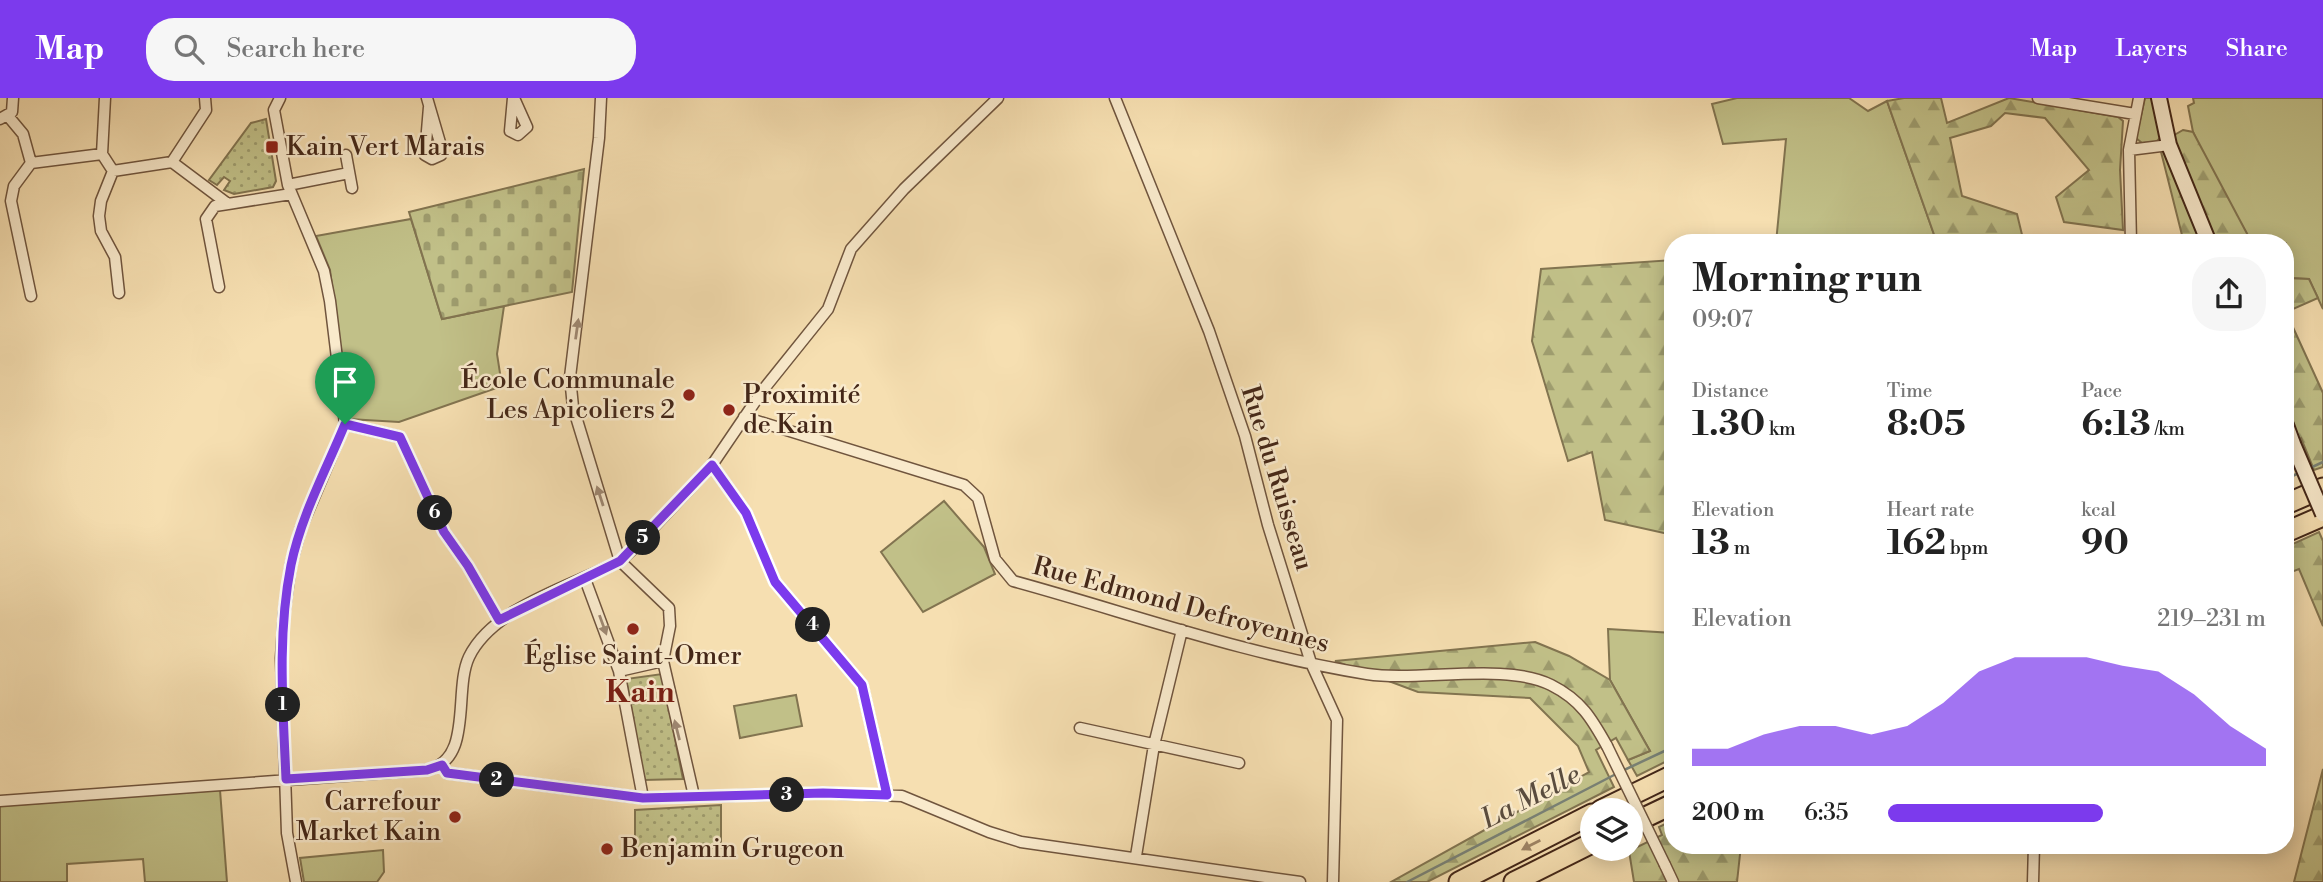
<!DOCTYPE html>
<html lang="en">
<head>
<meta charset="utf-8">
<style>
  body { margin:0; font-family:"Libre Bodoni",serif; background:#f6f6f6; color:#222; height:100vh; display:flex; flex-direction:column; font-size:26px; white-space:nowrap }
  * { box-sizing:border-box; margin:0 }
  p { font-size:23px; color:#767676 }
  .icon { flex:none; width:38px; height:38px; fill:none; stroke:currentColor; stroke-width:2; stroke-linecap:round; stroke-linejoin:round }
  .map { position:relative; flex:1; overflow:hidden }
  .panel { position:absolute; left:1664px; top:136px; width:630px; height:620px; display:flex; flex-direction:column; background:#fff; border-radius:28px; box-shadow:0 4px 18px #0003 }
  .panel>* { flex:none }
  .tools { position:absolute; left:1580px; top:700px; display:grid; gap:14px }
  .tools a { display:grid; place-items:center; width:63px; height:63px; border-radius:50%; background:#fff; box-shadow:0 4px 18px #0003; font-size:35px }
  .pin { position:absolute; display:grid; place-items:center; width:60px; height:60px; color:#fff; margin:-72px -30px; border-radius:50% 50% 50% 0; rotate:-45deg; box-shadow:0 0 7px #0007 }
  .pin .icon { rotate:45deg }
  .km { position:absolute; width:35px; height:35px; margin:-18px; border-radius:50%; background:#222; color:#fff; font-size:19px; line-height:35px; text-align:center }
  .round { display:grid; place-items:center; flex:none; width:74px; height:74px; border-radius:28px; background:#f6f6f6 }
  .headline { display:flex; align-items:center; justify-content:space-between; height:119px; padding:0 28px }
  h1 { font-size:38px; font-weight:700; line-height:52px }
  .stats { display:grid; grid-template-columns:repeat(3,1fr); gap:10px; height:119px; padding:7px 28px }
  .stats div { display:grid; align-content:center }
  .stats b { font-size:35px; font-weight:700 }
  .stats small { font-size:19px; font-weight:400 }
  .stats p { font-size:19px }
  .chart { height:196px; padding:14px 28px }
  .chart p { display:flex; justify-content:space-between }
  .chart svg { width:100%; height:126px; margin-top:7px; fill:#7c3aed; opacity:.7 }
  ul { padding:0 28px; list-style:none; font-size:23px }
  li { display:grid; grid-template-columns:112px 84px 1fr; align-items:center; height:52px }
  li i { height:18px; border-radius:9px; background:#7c3aed }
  header { display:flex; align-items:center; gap:42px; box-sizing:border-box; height:98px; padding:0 35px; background:#7c3aed; color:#fff }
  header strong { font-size:33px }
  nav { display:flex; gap:38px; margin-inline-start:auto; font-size:24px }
  .search { width:490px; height:63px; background:#f6f6f6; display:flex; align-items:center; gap:18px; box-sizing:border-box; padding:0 24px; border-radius:28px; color:#767676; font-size:26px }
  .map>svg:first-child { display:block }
  .grass { fill:#c1c088; stroke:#827450; stroke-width:2 }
  .forest { fill:url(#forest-firs); stroke:#827450; stroke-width:2 }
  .cemetery { fill:url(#cemetery-stones); stroke:#827450; stroke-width:2 }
  .park { fill:url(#park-dots); stroke:#827450; stroke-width:2 }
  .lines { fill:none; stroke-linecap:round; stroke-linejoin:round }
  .stream { stroke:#798074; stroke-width:2.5 }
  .street-casing { stroke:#70553e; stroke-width:13 }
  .secondary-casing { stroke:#442718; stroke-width:18 }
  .highway-casing { stroke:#442718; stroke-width:23 }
  .street { stroke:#f9eacc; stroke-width:10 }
  .secondary { stroke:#f9eacc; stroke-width:14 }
  .highway { stroke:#f6dfb1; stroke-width:19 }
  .street-bridge-casing { stroke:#70553e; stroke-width:13; stroke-linecap:butt }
  .secondary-bridge-casing { stroke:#442718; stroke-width:18; stroke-linecap:butt }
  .street-bridge { stroke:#f9eacc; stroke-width:10 }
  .secondary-bridge { stroke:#f9eacc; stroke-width:14 }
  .oneway { fill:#9e8872 }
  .oneway2 { fill:#9d8364 }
  .route-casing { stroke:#fff; stroke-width:14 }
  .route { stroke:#7c3aed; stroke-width:9 }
  .poi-dot { fill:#8f2418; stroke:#f9eacc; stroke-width:2.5 }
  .labels { text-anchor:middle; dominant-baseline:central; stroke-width:5; stroke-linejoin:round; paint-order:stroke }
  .poi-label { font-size:26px; fill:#442718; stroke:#f9eacc; text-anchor:start }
  .street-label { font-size:26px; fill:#442718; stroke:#f9eacc }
  .water-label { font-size:28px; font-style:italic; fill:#5a4c3e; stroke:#f9eacc }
  .quarter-label { font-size:30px; font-weight:bold; fill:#7a1f14; stroke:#f9eacc }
</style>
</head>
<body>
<header>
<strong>Map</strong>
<div class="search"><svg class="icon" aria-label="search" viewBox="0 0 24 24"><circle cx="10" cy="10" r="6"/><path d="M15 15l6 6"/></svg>Search here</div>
<nav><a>Map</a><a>Layers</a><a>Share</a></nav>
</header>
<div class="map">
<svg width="2323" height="784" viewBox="0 0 2323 784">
  <defs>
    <pattern id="forest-firs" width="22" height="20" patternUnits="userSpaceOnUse" patternTransform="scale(1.75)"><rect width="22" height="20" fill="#c1c088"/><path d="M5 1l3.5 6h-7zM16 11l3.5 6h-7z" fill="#9e9c6e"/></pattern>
    <pattern id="cemetery-stones" width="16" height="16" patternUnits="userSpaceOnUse" patternTransform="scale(1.75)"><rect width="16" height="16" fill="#c1c088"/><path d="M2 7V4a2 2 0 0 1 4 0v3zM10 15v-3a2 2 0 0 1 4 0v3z" fill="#9e9c6e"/></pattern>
    <pattern id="park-dots" width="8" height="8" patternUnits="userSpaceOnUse" patternTransform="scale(1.75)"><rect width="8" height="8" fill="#c1c088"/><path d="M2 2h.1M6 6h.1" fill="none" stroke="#9e9c6e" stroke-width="1.8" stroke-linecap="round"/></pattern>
  </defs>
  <rect width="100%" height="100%" fill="#f6dfb1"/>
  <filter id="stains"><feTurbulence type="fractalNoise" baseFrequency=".00286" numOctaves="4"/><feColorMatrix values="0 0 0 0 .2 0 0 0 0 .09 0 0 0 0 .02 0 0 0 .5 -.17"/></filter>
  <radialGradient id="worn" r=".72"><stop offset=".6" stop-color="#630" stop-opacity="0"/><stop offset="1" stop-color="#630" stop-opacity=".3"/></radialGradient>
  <!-- grass -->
  <path class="grass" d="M1737,0H1849L1868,13L1887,3L1937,145H1776L1786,41L1723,46L1712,6Z
    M2145,0H2153L2161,39L2156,44L2142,45L2136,40Z
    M2193,0H2323V211L2309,181L2286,180V145H2252L2208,67L2193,34L2188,8L2194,5Z
    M411,121L442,221L504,208L497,256L502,288L399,324L349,321L330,172L316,138Z
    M944,403L984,449L995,476L923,514L881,454Z
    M1608,531L1673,535V660L1637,678L1628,662L1650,653L1610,582Z
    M796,597L802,628L740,640L734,608Z
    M220,692L227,784H145L143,761L67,766V784H0V708Z
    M383,752L384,774L377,784H304L300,760Z"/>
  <!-- forest -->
  <path class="forest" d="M1904,0H1941L1947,25L2009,0L2118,19L2123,23L2120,72L2123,132L2064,124L2056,99L2089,72L2045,20L2005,15L1991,28L1950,40L1962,98L2017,116L2024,145H1937L1887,3Z
    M2183,32L2193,34L2252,145H2184L2159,46Z
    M1673,162V437L1605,422L1592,354L1568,363L1532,243L1541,171Z
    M2286,180L2309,181L2318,200L2286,214L2323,295V369L2314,372L2301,340L2286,346Z
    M2319,434L2323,443V528L2299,471L2286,476V449Z
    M1535,544L1569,558L1610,582L1650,653L1628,662L1616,640L1596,652L1614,689L1427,784H1391L1589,674L1578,648L1530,600L1418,594L1335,563Z
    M2323,671V784H2294Z
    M1673,722V747H1741L1737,784H1634L1629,753L1662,737L1659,729Z"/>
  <!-- cemetery -->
  <path class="cemetery" d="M584,71L572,194L442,221L409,114Z"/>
  <!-- park -->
  <path class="park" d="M266,21L276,83L273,89L234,96L224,92L230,83L224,79L217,87L209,82L251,25Z
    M662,576L683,681L644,682L626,581Z
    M721,707V750L635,751V712Z"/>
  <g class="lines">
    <!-- stream -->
    <path class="stream" d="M2310,370L2323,364
      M2286,381L2301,374
      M1622,673L1673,649
      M1407,784L1616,676"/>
    <!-- street casing -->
    <g class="street-casing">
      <path id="street" d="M280,0L274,12L288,87L324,173L330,203L345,326L301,430L291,466L284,516L281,560L287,735L296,784
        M427,0L441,48V57L432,61L425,57L429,9
        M513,0L510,33L518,37L527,29L514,0
        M601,0L599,40L570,279L573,309L620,463
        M1115,0L1209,233L1245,338L1268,427L1311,565L1337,622L1333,784
        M2038,0L2135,16
        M8,18L23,36L31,65
        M0,21L12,14L13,0
        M2129,52L2169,47
        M102,56L105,0
        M346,57L352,90
        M172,64L206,12L205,0
        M113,73L101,103L99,118L101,133L115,159L119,195
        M288,87L349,75
        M2131,145L2129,52L2139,0
        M219,189L206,121L215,108L228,106
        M31,198L11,103L14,88L31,65L102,56L113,73L172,64L228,106L291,96
        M744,319L964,387L978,400L995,461L1013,483C1130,515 1246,557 1367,576C1418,584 1506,564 1551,587C1581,602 1592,621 1607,648
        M345,326L400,339L444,434L468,468L499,522
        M712,367L746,415L775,484L862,587L887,697
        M620,463L669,510L670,528L663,563L694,698
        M585,481L619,573L643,700
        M619,573L663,563
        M1080,630L1239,665
        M442,667L447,675L643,700L823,695L902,698L989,734L1021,744L1300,784
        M0,703L427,672C474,662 453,593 469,559C493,509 572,488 620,463L632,452L712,367L763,292L828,211L851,151L904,91L998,0
        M1136,758L1154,647L1182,532
        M1665,767L1673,784
        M2033,784L2034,747"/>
    </g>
    <!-- secondary casing -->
    <g class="secondary-casing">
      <path id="secondary" d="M2159,0L2169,47L2209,145
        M2286,327L2293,346"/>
    </g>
    <!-- highway casing -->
    <g class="highway-casing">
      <path id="highway" d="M2286,406L2323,390
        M2286,434L2323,418
        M1601,712L1673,677
        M1631,726L1673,706
        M1459,784L1592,716
        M1514,784L1592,745"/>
    </g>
    <!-- street -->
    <use href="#street" class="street"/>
    <!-- secondary -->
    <use href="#secondary" class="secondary"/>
    <!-- highway -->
    <use href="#highway" class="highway"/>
    <!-- street-bridge casing -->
    <g class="street-bridge-casing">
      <path id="street-bridge" d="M1607,648L1665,767"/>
    </g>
    <!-- secondary-bridge casing -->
    <g class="secondary-bridge-casing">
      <path id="secondary-bridge" d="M2293,346L2323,416"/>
    </g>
    <!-- street-bridge -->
    <use href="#street-bridge" class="street-bridge"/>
    <!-- secondary-bridge -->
    <use href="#secondary-bridge" class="secondary-bridge"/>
  </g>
  <!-- one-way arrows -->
  <defs><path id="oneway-solid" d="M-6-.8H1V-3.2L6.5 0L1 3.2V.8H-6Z" transform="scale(1.75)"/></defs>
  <g class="oneway">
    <use href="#oneway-solid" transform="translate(577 231) rotate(-82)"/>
    <use href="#oneway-solid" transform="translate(600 398) rotate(-108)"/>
    <use href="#oneway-solid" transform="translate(603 527) rotate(70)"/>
    <use href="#oneway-solid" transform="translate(677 632) rotate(-104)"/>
  </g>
  <use class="oneway2" href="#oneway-solid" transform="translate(1531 747) rotate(153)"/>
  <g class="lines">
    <!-- route casing -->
    <g class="route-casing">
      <path id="route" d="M345,326L400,339L444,434L468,468L499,522L620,463L712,367L746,415L775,484L862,587L887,697L823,695L643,700L447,675L442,667L427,672L286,681C283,609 277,538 291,467C301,418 326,372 345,326Z"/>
    </g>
    <!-- route -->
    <use href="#route" class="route"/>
  </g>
  <!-- markers -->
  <g class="poi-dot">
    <rect x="265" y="42" width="14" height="14" rx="3.5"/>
    <circle cx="689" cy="297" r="7"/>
    <circle cx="729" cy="312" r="7"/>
    <circle cx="633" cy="531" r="7"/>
    <circle cx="455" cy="719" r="7"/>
    <circle cx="607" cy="751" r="7"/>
  </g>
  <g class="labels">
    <!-- poi labels -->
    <g class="poi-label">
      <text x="286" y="49">Kain Vert Marais</text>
      <text x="675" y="282" text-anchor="end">École Communale<tspan x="675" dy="30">Les Apicoliers 2</tspan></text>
      <text x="743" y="297">Proximité<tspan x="743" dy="30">de Kain</tspan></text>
      <text x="633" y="558" text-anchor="middle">Église Saint-Omer</text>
      <text x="441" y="704" text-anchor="end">Carrefour<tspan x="441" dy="30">Market Kain</tspan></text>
      <text x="621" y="751">Benjamin Grugeon</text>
    </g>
    <!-- street labels -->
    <g class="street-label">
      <text transform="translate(1277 380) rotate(73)">Rue du Ruisseau</text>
      <text transform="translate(1181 507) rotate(15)">Rue Edmond Defroyennes</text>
    </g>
    <!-- water labels -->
    <g class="water-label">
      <text transform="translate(1531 699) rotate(-27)">La Melle</text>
    </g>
    <!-- quarter labels -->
    <g class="quarter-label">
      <text x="640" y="595">Kain</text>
    </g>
  </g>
  <rect width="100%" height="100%" filter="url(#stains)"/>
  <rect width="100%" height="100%" fill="url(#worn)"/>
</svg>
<div class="tools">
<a><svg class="icon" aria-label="layers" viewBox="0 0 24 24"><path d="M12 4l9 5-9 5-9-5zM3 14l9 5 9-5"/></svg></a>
</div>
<div class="pin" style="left:345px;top:326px;background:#1e9e55"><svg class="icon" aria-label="arrive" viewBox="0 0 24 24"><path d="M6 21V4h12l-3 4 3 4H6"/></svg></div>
<b class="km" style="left:283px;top:607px">1</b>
<b class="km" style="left:497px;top:682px">2</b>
<b class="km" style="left:787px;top:697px">3</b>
<b class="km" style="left:813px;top:527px">4</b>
<b class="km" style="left:643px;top:440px">5</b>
<b class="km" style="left:435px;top:415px">6</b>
<section class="panel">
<div class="headline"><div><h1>Morning run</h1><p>09:07</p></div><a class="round"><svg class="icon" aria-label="share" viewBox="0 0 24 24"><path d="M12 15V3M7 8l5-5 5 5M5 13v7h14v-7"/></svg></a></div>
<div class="stats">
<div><p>Distance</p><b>1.30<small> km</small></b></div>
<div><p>Time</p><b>8:05</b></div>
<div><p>Pace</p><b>6:13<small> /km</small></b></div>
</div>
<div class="stats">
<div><p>Elevation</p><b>13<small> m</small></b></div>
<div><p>Heart rate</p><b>162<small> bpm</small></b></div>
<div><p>kcal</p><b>90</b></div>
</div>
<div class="chart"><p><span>Elevation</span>219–231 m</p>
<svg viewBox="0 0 160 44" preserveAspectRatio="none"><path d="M0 44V38L10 38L20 33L30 30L40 30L50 33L60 30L70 22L80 11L90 6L100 6L110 6L120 9L130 11L140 19L150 30L160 38V44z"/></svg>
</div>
<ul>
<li><b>200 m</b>6:35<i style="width:57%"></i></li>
</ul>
</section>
</div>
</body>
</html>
